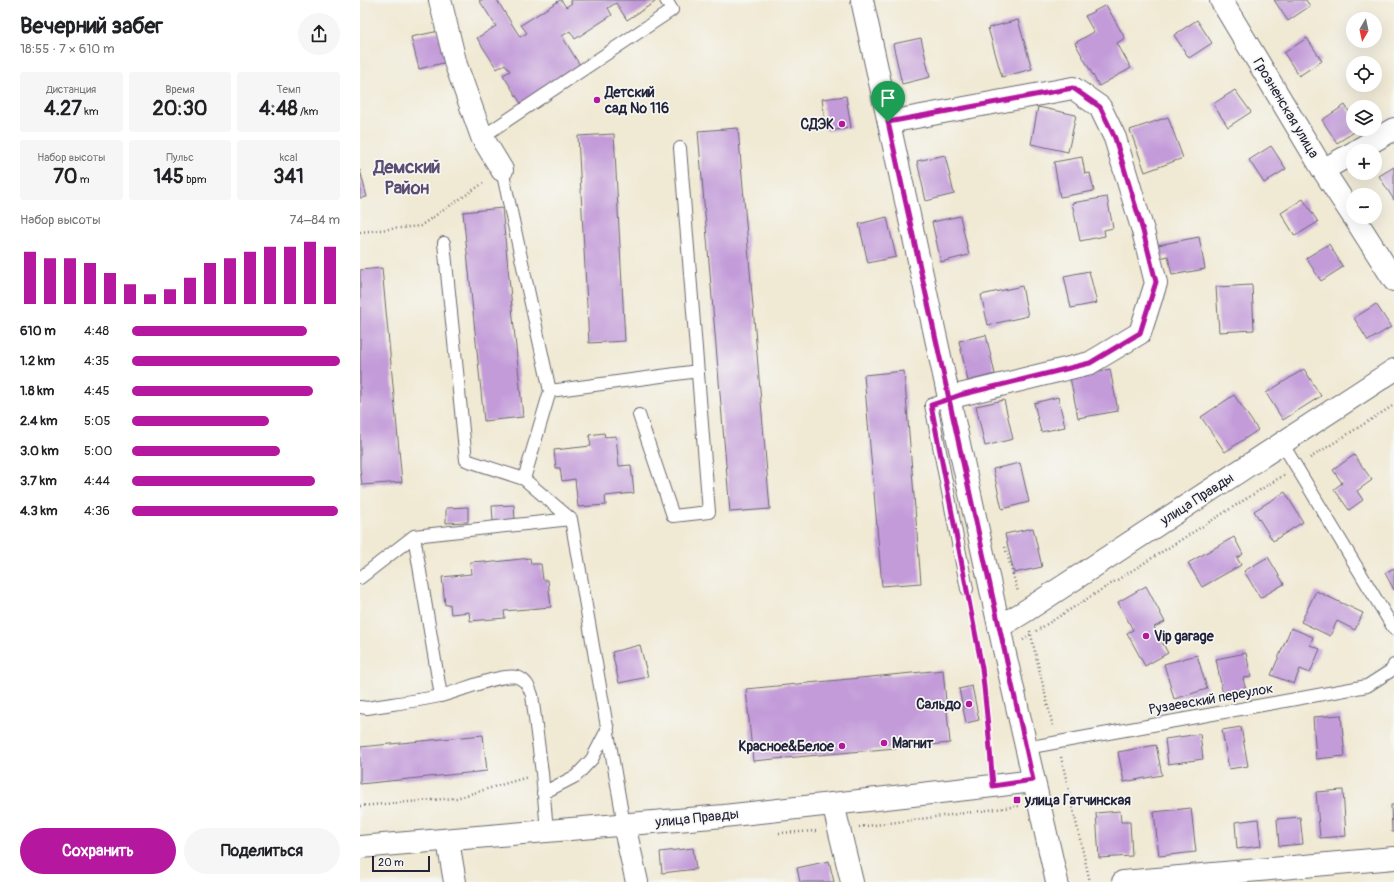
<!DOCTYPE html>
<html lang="ru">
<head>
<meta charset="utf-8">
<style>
  body { margin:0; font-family:Pangolin,sans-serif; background:#f6f6f6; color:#202124; height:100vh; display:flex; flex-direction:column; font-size:15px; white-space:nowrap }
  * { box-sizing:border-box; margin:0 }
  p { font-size:13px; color:#757577 }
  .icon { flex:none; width:22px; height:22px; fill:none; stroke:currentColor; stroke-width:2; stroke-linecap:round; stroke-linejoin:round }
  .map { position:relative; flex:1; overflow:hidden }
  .drawer { display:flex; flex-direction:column; background:#fff; width:360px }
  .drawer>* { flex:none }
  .needle { width:26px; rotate:189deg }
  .buttons { position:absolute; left:986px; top:12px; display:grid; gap:8px }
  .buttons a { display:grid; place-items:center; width:36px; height:36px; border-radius:50%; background:#fff; box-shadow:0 4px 16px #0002; font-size:20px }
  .scale { position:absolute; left:12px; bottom:10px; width:58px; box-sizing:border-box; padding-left:4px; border:2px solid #22223b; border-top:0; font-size:11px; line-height:14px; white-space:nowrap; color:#22223b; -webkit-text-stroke:3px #f6f6f2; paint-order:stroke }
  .pin { position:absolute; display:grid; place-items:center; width:34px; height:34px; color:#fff; margin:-41px -17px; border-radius:50% 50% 50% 0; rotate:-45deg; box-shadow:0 0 4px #0007 }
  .pin .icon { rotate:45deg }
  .round { display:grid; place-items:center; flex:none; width:42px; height:42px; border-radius:21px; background:#f6f6f6 }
  .headline { display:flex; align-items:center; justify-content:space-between; height:68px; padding:0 20px }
  h1 { font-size:22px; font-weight:800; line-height:30px }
  .figures { display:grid; grid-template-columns:repeat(3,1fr); gap:6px; height:68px; padding:4px 20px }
  .figures div { display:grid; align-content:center; border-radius:4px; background:#f6f6f6; text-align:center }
  .figures b { font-size:20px; font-weight:800 }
  .figures small { font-size:11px; font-weight:400 }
  .figures p { font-size:11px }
  .chart { height:112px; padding:8px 20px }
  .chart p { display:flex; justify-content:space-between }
  .chart svg { width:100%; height:72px; margin-top:4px; stroke:#b5179e; stroke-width:6 }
  .button { display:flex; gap:8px; margin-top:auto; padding:8px 20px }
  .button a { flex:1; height:46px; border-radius:24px; background:#b5179e; color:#fff; font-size:16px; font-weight:800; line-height:46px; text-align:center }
  .button a+a { background:#f6f6f6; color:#202124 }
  ul { padding:0 20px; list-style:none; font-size:13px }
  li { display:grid; grid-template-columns:64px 48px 1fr; align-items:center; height:30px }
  li i { height:10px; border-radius:5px; background:#b5179e }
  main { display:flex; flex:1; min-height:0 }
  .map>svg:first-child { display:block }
  .building { fill:#c39bd9 }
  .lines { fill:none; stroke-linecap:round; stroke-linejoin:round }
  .service-casing { stroke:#6a6870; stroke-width:14 }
  .minor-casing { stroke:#6a6870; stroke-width:24 }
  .secondary-casing { stroke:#6a6870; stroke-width:24 }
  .path { stroke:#6a6870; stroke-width:2.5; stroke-dasharray:1 3; stroke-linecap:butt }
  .service { stroke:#fff; stroke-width:12 }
  .minor { stroke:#fff; stroke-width:22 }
  .secondary { stroke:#fff; stroke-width:22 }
  .route-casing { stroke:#fff; stroke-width:8 }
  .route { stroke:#b5179e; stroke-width:5 }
  .poi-dot { fill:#b5179e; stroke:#f6f6f2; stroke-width:1.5 }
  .labels { text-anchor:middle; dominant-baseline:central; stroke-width:3.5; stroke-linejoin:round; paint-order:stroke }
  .poi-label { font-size:14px; font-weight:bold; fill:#22223b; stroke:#f6f6f2; text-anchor:start }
  .street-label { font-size:14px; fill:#22223b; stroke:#f6f6f2 }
  .district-label { font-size:18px; font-weight:bold; fill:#5a4c72; stroke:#f6f6f2 }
</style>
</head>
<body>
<main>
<section class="drawer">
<div class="headline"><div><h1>Вечерний забег</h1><p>18:55 · 7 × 610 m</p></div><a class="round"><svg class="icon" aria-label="share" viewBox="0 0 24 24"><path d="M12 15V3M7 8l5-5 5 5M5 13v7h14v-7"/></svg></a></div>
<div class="figures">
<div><p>Дистанция</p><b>4.27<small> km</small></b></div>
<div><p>Время</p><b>20:30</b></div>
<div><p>Темп</p><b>4:48<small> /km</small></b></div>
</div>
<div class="figures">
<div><p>Набор высоты</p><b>70<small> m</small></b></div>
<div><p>Пульс</p><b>145<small> bpm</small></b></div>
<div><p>kcal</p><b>341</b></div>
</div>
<div class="chart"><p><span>Набор высоты</span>74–84 m</p>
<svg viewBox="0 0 160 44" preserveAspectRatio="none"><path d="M5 44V12M15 44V16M25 44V16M35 44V19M45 44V25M55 44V32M65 44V38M75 44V35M85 44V28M95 44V19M105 44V16M115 44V12M125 44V9M135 44V9M145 44V6M155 44V9"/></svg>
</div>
<ul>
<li><b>610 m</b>4:48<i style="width:84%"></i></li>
<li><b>1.2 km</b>4:35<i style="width:100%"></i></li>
<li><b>1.8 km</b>4:45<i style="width:87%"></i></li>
<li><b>2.4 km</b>5:05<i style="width:66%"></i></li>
<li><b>3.0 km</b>5:00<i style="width:71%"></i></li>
<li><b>3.7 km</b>4:44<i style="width:88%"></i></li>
<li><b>4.3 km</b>4:36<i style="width:99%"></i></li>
</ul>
<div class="button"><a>Сохранить</a><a>Поделиться</a></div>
</section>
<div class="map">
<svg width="1034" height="882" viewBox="0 0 1034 882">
  <rect width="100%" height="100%" fill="#f6f6f2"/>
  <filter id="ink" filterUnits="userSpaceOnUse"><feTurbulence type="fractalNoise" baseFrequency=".025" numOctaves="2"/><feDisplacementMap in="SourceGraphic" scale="8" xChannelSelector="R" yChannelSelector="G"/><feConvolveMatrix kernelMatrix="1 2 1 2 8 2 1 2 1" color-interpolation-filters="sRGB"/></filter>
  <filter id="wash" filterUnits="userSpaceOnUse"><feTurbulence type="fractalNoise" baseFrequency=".012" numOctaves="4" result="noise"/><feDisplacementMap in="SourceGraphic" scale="16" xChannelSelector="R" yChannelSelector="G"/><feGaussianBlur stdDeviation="0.9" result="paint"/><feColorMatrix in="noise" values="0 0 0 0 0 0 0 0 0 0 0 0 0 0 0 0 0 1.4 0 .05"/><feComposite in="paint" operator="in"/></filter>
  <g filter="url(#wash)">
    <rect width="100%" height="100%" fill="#f0e9d3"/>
    <g id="blocks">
      <!-- building -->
      <path class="building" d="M119,0H137L160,37L167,33L161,25L200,0H201L206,7L212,3L210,0H294L295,2L267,20L256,3L248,8L252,15L215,39L210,31L202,36L221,67L162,105L143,75L150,71L145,64L137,69L117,38L136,26Z
        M914,0H946L950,6L928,21Z
        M746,5L765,38L757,43L771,68L739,86L715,43L734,32L725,16Z
        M658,20L672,69L642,77L628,28Z
        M837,20L852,43L829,58L814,35Z
        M79,31L87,62L59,69L51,37Z
        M561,38L570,77L542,84L533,44Z
        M947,38L962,61L939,76L924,53Z
        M875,90L891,112L868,127L853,104Z
        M486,96L491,128L467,131L462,99Z
        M985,105L993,118V129H999L977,143L962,120Z
        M678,107L716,115L708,152L671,144Z
        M808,117L823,158L785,172L770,130Z
        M378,128L410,509L370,512L338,131Z
        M254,134L265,341L229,343L218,136Z
        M911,146L926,169L904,183L889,160Z
        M585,155L594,194L566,201L557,161Z
        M722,157L725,174L730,173L734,191L700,197L694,162Z
        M1034,167V200L1019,176Z
        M0,170L7,197L0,198Z
        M747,197L753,228L744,230L745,236L720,241L712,203Z
        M943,199L958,222L935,236L921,213Z
        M142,208L163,417L124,421L103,212Z
        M600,216L609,255L581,262L572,222Z
        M527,217L536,257L508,263L499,224Z
        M839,237L845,269L812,275L808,256L800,258L798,245Z
        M969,244L983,267L961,281L946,258Z
        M22,268L42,482L2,485L0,468V270Z
        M729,271L737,303L711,308L704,276Z
        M892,285L894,330L859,332L856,287Z
        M662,286L668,316L628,325L621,295Z
        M1016,304L1031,327L1008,341L994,318Z
        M626,335L635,374L608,381L599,341Z
        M750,369L758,411L718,418L710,377Z
        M944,369L961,396L923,420L906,393Z
        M544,371L561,583L522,586L504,375Z
        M874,395L898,430L865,452L841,417Z
        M698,397L705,427L681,432L674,403Z
        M644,400L653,439L625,446L616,406Z
        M244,433L245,437L256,436L259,466L271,465L274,493L245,496L246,505L218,507L215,479L202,481L200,468H196L194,450L231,446L229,435Z
        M994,455L1012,480L997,491L1003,500L989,510L974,489L982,483L973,470Z
        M660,463L669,502L642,509L633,469Z
        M925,492L943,522L913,541L894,511Z
        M154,505L155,520L133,521L132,506Z
        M108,507V522L86,523V508Z
        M673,528L682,567L654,573L645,534Z
        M874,537L883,554L877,558L881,565L842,587L828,563Z
        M908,557L924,584L900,598L884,571Z
        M170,558L171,564H181L183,580H188L191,607L144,611L145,618L110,621L109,612L91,614L90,604L85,605L82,577L111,574L110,562L125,561V563Z
        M1034,568V590L1025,573Z
        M786,586L805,622L794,627L808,653L785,666L767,633L773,630L758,602Z
        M956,591L1003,613L995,630L977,621L970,636L941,622Z
        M931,628L953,637L950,645L960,649L950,673L940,669L934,684L911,675Z
        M280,645L288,677L259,683L252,652Z
        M886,653L891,677L883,678L886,691L863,695L856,659Z
        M837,655L847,689L814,699L804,664Z
        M583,670L590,743L393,761L386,689Z
        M612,686L619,720L606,723L599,689Z
        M981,715L985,756L956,759L953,717Z
        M881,727L888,766L869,769L862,730Z
        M840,734L843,759L808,764L805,739Z
        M123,735L127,771L0,784V747Z
        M796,745L802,775L764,782L758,752Z
        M983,790L986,836L960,838L956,792Z
        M1031,805H1034V832H1032Z
        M831,808L836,852L799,856L794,812Z
        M760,811L761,822H770L772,856L739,858L736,813Z
        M940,817L943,844L919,846L917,819Z
        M898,819L901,846L877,849L875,822Z
        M333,848L336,869L302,873L300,852Z
        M469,861L474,882H440L437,868Z"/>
    </g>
  </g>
  <g filter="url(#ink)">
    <use href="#blocks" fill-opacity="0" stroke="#6a6870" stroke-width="1"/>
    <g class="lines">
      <!-- service casing -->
      <g class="service-casing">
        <path id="service" d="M122,137L312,10L306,0
          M142,170L190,391L164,479
          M84,243L106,460L164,479L211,519L264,825
          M190,391L338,371
          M589,399L571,405L607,589
          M279,415L313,516L349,512L320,148
          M922,443L1034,629
          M0,578L54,536
          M81,696L54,536L211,519
          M0,707L7,708C31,704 55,701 80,696C98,692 141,673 157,677C166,680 169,687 172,695L182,773L187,831
          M666,748L1007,686L1032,670L1034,665
          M183,793L216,776L232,759L248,728"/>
      </g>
      <!-- minor casing -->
      <g class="minor-casing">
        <path id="minor" d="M80,0L96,65L122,137L142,170
          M861,0L963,170L993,216
          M529,122L713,88L740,107L755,138L783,231L796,283L780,333L730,363L600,395L589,399
          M996,151L1034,129
          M963,170L993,153
          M994,217L1034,280
          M639,627L664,612L1034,370
          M473,804L492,882
          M264,825L277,882
          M88,841L95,882
          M763,882L1034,858"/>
      </g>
      <!-- secondary casing -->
      <g class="secondary-casing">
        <path id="secondary" d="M502,0L645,654L697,882
          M0,847L364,816L633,786L673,781"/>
      </g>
      <!-- path -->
      <path class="path" d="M0,232L60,226L125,182
        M950,458L1034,405
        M645,547L658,592
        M609,603L622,668L631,766
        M670,631L693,727
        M676,631L924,475
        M663,640L671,634
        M701,757L730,882
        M0,806L96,798L168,777
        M499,827L659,806
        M419,833L458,831"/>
      <!-- service -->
      <use href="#service" class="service"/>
      <!-- minor -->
      <use href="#minor" class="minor"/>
      <!-- secondary -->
      <use href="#secondary" class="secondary"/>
    </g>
  </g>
  <g class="lines" filter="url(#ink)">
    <!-- route casing -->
    <g class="route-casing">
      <path id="route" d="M528,122L589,399L571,405L622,668L628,726L633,786L673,780L589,399L600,395L730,363L780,333L796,282L783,231L755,138L740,107L713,88L528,122"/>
    </g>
    <!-- route -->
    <use href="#route" class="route"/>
  </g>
  <!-- markers -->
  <g class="poi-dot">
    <circle cx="237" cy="100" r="4"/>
    <circle cx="482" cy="124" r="4"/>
    <circle cx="786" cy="636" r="4"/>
    <circle cx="609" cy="704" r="4"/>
    <circle cx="524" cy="743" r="4"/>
    <circle cx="482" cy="746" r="4"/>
    <rect x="653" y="796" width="8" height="8" rx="2"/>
  </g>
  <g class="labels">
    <!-- poi labels -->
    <g class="poi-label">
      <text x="245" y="92">Детский<tspan x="245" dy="16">сад № 116</tspan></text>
      <text x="474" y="124" text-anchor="end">СДЭК</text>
      <text x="794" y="636">Vip garage</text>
      <text x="601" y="704" text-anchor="end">Сальдо</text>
      <text x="532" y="743">Магнит</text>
      <text x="474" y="746" text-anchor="end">Красное&amp;Белое</text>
      <text x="665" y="800">улица Гатчинская</text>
    </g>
    <!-- street labels -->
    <g class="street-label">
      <text transform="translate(926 108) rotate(59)">Грозненская улица</text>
      <text transform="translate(837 499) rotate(-33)">улица Правды</text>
      <text transform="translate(851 699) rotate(-10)">Рузаевский переулок</text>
      <text transform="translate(337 818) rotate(-6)">улица Правды</text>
    </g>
    <!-- district labels -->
    <g class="district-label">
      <text x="47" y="167">Демский<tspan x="47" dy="21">Район</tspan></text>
    </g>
  </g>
</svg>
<div class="buttons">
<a><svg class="needle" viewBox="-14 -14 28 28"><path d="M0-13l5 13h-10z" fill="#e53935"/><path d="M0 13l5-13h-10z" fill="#757577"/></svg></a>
<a><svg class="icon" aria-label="locate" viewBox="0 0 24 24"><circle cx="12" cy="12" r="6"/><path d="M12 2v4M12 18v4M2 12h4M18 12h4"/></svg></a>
<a><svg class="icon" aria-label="layers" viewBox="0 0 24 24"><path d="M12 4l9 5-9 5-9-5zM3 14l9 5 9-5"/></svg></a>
<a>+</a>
<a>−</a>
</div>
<div class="scale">20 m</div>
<div class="pin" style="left:528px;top:122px;background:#1e9e55"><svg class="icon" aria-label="arrive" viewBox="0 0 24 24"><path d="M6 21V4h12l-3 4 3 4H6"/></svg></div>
</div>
</main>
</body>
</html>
